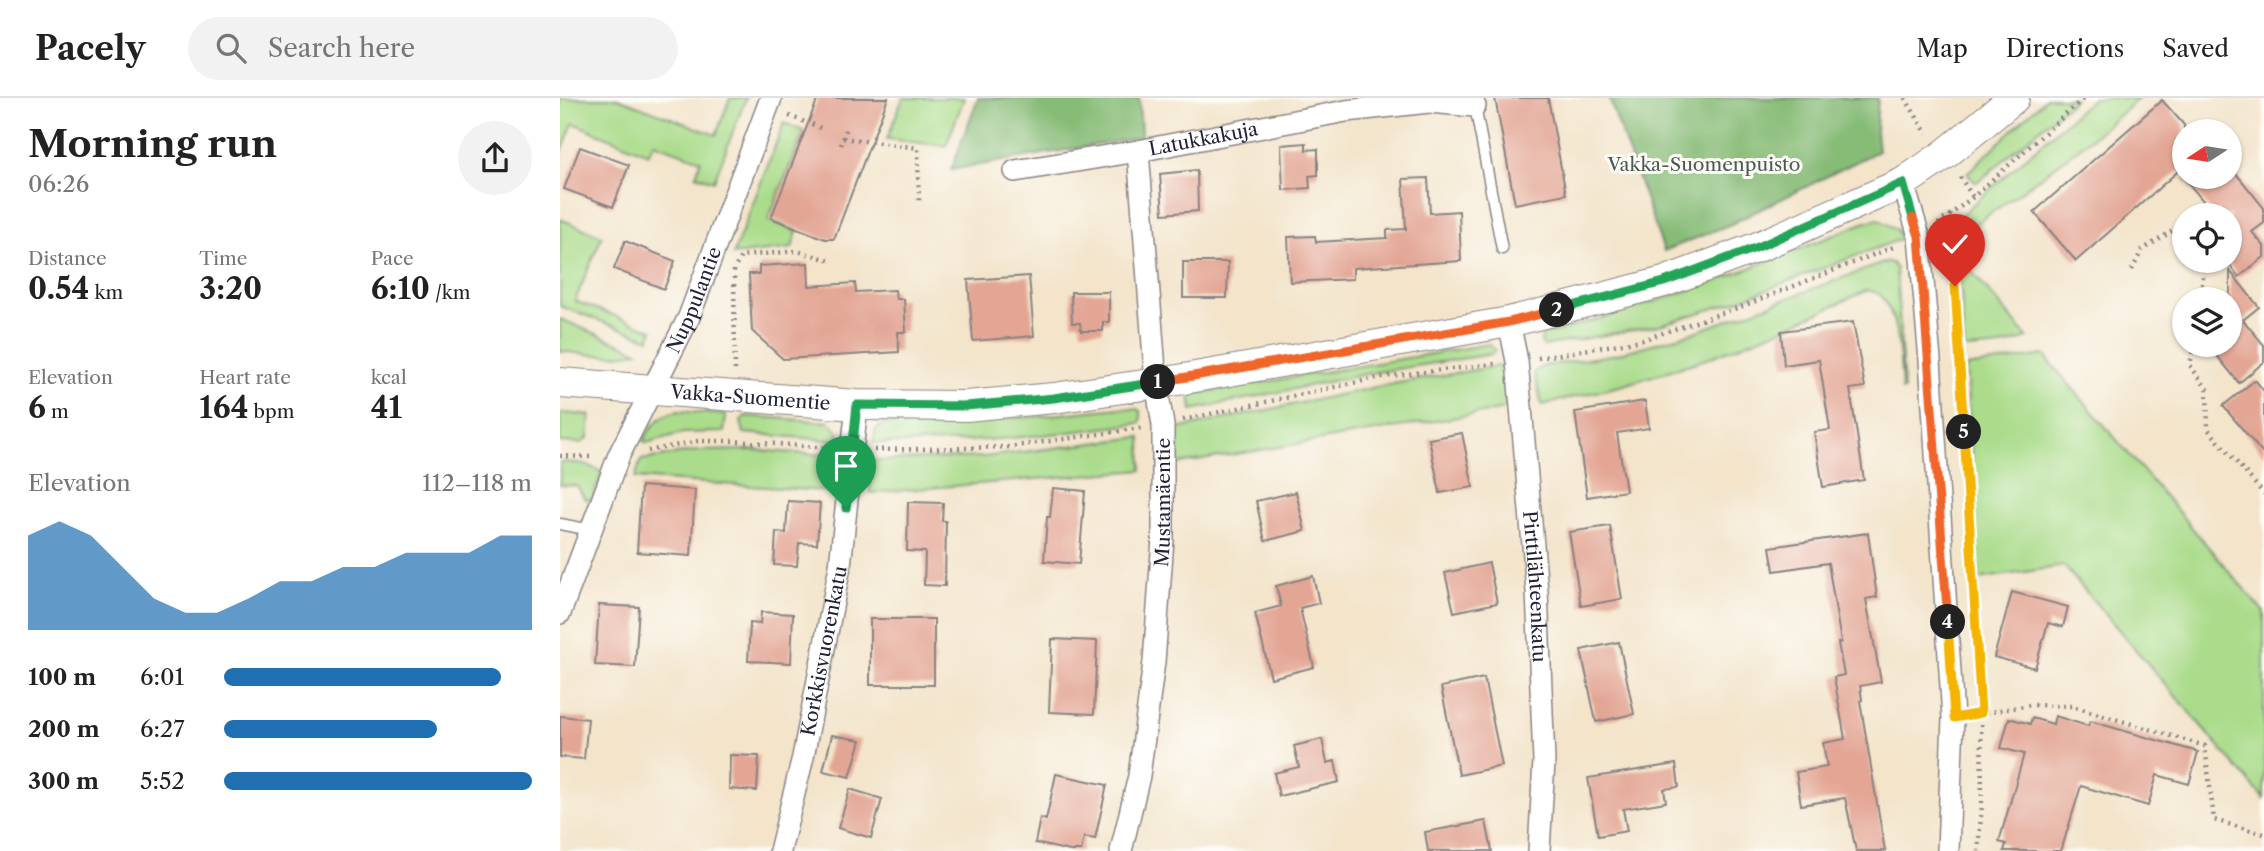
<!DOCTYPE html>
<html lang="en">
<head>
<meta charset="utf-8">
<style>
  body { margin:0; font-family:"Libre Caslon Text",serif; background:#f2f2f2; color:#222; height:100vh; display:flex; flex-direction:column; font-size:26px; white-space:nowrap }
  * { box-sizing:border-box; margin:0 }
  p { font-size:23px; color:#767676 }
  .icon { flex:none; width:38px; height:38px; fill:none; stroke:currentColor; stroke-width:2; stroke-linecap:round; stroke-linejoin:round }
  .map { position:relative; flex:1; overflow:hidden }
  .sheet { display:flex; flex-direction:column; background:#fff; width:560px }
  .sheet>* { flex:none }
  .needle { width:46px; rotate:258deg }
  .buttons { position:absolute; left:1612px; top:21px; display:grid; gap:14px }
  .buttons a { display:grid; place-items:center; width:70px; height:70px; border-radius:50%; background:#fff; box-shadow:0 2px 5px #0004; font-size:35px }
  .pin { position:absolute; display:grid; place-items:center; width:60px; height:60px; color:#fff; margin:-72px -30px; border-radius:50% 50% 50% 0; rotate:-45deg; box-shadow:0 0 7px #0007 }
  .pin .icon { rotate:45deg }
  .km { position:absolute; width:35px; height:35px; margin:-18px; border-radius:50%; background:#222; color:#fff; font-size:19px; line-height:35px; text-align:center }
  .round { display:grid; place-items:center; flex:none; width:74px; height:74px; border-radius:37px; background:#f2f2f2 }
  .overview { display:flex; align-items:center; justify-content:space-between; height:119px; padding:0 28px }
  h1 { font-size:38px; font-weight:700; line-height:52px }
  .metrics { display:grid; grid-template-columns:repeat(3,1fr); gap:10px; height:119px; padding:7px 28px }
  .metrics div { display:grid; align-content:center }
  .metrics b { font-size:30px; font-weight:700 }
  .metrics small { font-size:19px; font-weight:400 }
  .metrics p { font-size:19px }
  .chart { height:196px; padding:14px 28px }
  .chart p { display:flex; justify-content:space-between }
  .chart svg { width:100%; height:126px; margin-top:7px; fill:#1f6fb2; opacity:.7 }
  ul { padding:0 28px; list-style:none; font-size:23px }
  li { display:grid; grid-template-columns:112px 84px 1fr; align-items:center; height:52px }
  li i { height:18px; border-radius:9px; background:#1f6fb2 }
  header { display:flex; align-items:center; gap:42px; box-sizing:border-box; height:98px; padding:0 35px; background:#fff; border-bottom:2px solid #e0e0e0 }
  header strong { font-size:33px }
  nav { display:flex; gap:38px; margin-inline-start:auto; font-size:24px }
  .search { width:490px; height:63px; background:#f2f2f2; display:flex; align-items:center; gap:18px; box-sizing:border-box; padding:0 24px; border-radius:38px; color:#767676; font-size:26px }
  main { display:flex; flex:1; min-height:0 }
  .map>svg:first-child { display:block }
  .green { fill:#aadc8b; stroke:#667f63; stroke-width:2 }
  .forest { fill:#87bc77; stroke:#546f59; stroke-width:2 }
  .building { fill:#e3a694 }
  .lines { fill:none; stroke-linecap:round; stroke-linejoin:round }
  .lane-casing { stroke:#8a8382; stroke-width:13 }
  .street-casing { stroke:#8a8382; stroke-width:24 }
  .secondary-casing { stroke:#8a8382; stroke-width:32 }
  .path { stroke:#8a8382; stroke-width:4.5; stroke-dasharray:2 5; stroke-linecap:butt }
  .lane { stroke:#fff; stroke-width:10 }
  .street { stroke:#fff; stroke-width:21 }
  .secondary { stroke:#fff; stroke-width:30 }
  .split-1-casing { stroke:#fff; stroke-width:14 }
  .split-2-casing { stroke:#fff; stroke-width:14 }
  .split-3-casing { stroke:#fff; stroke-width:14 }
  .split-4-casing { stroke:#fff; stroke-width:14 }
  .split-5-casing { stroke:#fff; stroke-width:14 }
  .split-6-casing { stroke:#fff; stroke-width:14 }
  .split-1 { stroke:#22a559; stroke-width:9 }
  .split-2 { stroke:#f0652b; stroke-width:9 }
  .split-3 { stroke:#22a559; stroke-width:9 }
  .split-4 { stroke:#f0652b; stroke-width:9 }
  .split-5 { stroke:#f5b400; stroke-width:9 }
  .split-6 { stroke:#f5b400; stroke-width:9 }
  .labels { text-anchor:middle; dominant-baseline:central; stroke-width:6; stroke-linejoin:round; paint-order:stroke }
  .street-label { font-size:19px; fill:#22223b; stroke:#fdfcf7 }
  .park-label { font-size:19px; fill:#4b5a53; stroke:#fdfcf7 }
</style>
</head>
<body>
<header>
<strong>Pacely</strong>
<div class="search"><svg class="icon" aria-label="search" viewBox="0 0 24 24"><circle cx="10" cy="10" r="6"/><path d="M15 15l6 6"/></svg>Search here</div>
<nav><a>Map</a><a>Directions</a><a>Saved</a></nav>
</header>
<main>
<section class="sheet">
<div class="overview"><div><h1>Morning run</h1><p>06:26</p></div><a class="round"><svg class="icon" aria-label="share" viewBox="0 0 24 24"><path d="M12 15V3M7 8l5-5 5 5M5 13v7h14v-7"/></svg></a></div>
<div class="metrics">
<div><p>Distance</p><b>0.54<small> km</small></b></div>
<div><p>Time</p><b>3:20</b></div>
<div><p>Pace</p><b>6:10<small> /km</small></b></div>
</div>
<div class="metrics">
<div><p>Elevation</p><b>6<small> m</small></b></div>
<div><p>Heart rate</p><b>164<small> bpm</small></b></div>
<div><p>kcal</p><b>41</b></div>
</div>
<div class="chart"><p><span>Elevation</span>112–118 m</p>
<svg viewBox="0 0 160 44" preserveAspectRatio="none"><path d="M0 44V11L10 6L20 11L30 22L40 33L50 38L60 38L70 33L80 27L90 27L100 22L110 22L120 17L130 17L140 17L150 11L160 11V44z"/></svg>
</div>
<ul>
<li><b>100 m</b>6:01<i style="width:90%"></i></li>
<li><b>200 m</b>6:27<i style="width:69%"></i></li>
<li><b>300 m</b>5:52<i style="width:100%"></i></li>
</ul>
</section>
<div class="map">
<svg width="1704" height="753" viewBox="0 0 1704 753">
  <rect width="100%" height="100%" fill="#fdfcf7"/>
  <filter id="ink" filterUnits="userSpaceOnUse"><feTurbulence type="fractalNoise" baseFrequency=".0143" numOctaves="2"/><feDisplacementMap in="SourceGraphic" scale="14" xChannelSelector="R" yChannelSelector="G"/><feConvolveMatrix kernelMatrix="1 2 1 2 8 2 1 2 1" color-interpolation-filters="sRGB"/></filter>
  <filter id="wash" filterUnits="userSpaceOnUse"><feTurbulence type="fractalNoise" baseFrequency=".00686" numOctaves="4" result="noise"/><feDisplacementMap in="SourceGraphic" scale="28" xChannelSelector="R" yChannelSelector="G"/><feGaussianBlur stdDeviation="1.57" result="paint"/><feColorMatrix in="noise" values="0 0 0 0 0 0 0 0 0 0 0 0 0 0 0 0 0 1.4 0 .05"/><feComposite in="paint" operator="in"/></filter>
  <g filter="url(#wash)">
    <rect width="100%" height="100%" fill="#f3e4ca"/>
    <!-- green -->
    <path class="green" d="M0,0H58L156,37L170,0H186L154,83L136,77L141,62L94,45L88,56L13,25L0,58Z
      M343,0H404L386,48L327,41Z
      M1486,0H1516L1419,83L1415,84L1407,75Z
      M1533,0H1579C1521,51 1461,95 1398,138L1397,122L1401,117Z
      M224,25L244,33L208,122L237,133L232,150L173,157Z
      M0,121L42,138L15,203L93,232L89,241L0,208Z
      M1318,121L1336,131L1341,141L1173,204L1100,227L989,247L984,248L981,244L982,237C1092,208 1198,169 1303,125Z
      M1399,159L1468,240L1442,248L1408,251L1404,249Z
      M1326,164L1332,165L1336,171L1344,292L1342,293C1340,263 1340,221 1320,196L1308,192L1224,230L1146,261L1064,287L982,307L974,274L984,268L1057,256L1135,234Z
      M0,221L78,253C53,261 26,256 0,253Z
      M929,246L935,252L932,256L811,275L632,312L630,297Z
      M1484,257L1704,514V701L1504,468L1418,481L1406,269Z
      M938,268L945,275L946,311L618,366L617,331L821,288Z
      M559,310L577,311L581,314V325C492,337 403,347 313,345L316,331L324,326L472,319Z
      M118,313L166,317L164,334L123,335L86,345L83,343C91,328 101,316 118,313Z
      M0,315L30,317L28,340L21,345L0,344Z
      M185,318L270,324L278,334L279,343L184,335L181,323Z
      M581,339L582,372L310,395L312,363L424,359Z
      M193,352L279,358L281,364L279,394L75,380L81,362L137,353Z
      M0,364L20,365L39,372L41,377L32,402L25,401L17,388L0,387Z"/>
    <!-- forest -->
    <path class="forest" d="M418,0H579L581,39L391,72Z
      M1049,0H1318L1316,34L1318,53L1171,126L1104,153Z"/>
    <g id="blocks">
      <!-- building -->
      <path class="building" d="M258,0H328L274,141H265L211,120Z
        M935,0H988L1006,96L955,106Z
        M1602,2L1624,27V68L1516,163L1474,114Z
        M746,45V52L758,51V77L749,78L750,90L723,92L721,47Z
        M20,49L69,67L53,109L4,91Z
        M1670,68L1704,110V125L1692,134L1704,148V159L1679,179L1670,167V117H1655L1623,79H1670Z
        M637,72L638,113L603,116L600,76Z
        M868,80L870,115L899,113L901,163L793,170V181L730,184L728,139L755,138L756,144L827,140V132L846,131L843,81Z
        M65,143L115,163L104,191L54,171Z
        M623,164H668L667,200H623Z
        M248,165L249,188L295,185L296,194L335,192L336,201H344L346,234H338L339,254L223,261L192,233L189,176H199V168Z
        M1670,173L1699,209L1683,222L1704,247V264L1679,285L1654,254L1662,247H1670Z
        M469,178L474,238L413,243L408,182Z
        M511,194H549V224H543V233H521L520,225H512Z
        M1293,224L1305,289L1290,291L1304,382L1263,389L1254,334L1270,332L1259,262L1224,267L1221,233Z
        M1695,282L1704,293V357L1663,308Z
        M1085,303L1089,330L1057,335L1066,393L1027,399L1015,314Z
        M902,335L913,389L880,395L869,341Z
        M81,388L135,392L131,458L77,454Z
        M493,390L525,393L519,466L484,463L487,419H490Z
        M736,394L745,433L705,443L696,403Z
        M228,403L260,405L257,446L239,445L237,468L214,467L216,434L226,435Z
        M348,404L383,405L382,423H386L385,488L364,487L365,454L347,453Z
        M1050,428L1062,501L1021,508L1009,434Z
        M1308,435L1317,499L1306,501L1321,584L1300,588L1302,602L1300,603L1325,753H1296L1285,700L1241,707L1236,674L1267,669L1263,645L1285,641L1274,579L1284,577L1278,545L1281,544L1268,465L1214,473L1210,449Z
        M929,465L937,505L894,514L885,475Z
        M753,478L759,505L740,510L754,569L711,580L695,515L721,508L716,488Z
        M1452,494L1508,509L1503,529L1488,525L1475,570L1434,559Z
        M39,507L79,509L75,569L35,567Z
        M201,514L233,516L231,565L188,563L190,525L200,526Z
        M310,521H374V587H310Z
        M492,541L537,543L534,616L489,614Z
        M1059,544L1074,616L1036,624L1021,552Z
        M924,580L942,668L899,677L881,589Z
        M0,618L28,621L24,661L0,659Z
        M1495,618L1528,628L1530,623L1638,654L1629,686L1597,677L1588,708L1521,688L1501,753H1444L1446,746L1439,744L1464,656L1441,650L1449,620L1470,626L1472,620L1493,626Z
        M272,637L301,642L290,679L263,673Z
        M762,641L767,665L775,663L779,684L719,698L714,675L739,669L734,648Z
        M170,657L199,658L197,693L169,691Z
        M1116,666L1119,689L1104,691L1106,704L1063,711L1067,733L1038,738L1028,680Z
        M496,676L547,687L535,741L524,739L521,753H510L475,745L480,720L486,722Z
        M290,691L322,701L311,740L278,730Z
        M926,723L932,753H868L865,734Z"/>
    </g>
  </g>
  <g filter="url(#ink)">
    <use href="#blocks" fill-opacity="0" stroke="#8a8382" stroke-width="2"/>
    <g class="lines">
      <!-- lane casing -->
      <g class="lane-casing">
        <path id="lane" d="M915,8L942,151
          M0,426L31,432"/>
      </g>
      <!-- street casing -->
      <g class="street-casing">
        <g id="street">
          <path id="s1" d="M455,73L578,53L786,13L869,4L915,8"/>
          <path d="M1343,85L1359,138L1370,262L1393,620L1388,753"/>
          <path id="s2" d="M949,224L957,263L977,493L984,663L979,753"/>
          <path id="s3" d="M0,515L59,357L129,219L211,0"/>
          <path id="s4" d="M220,753L243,659L280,468L297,307"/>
          <path id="s5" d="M561,753L579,678L594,564L603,441V327L596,285L578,53"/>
        </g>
      </g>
      <!-- secondary casing -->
      <g class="secondary-casing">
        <g id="secondary">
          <path id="s6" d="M0,285L297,307L406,308L494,300L618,282L949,224L1104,184L1198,149L1343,85L1384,57L1454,0"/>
        </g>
      </g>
      <!-- path -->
      <path class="path" d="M1345,0L1367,36
        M229,18L245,24
        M252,26L262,31
        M283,40L358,50L359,105
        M281,47L287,29
        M1400,79L1413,99
        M1390,116L1421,615L1422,706L1418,753
        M1378,126L1413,99L1524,0
        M1572,172L1582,152L1617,130L1624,132
        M1640,201L1645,163
        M1634,247L1630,267L1647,291L1648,331L1704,396
        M978,260L1082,242L1183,208L1336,148
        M175,272L174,172L181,158L237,153L269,162
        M623,322L821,279L935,266
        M314,352L448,349L581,330
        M88,353L138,343H174L270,350
        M0,358L34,359
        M1419,616L1470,607L1512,608L1645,648L1654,722L1704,736"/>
      <!-- lane -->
      <use href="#lane" class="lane"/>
      <!-- street -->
      <use href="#street" class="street"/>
      <!-- secondary -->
      <use href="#secondary" class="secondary"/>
    </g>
  </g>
  <g class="lines" filter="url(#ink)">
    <!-- split-1 casing -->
    <g class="split-1-casing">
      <path id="split-1" d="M286,410L297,307L406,308L494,300L598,284"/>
    </g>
    <!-- split-2 casing -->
    <g class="split-2-casing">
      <path id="split-2" d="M598,284L949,224L997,212"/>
    </g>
    <!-- split-3 casing -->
    <g class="split-3-casing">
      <path id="split-3" d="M997,212L1104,184L1198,149L1343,85L1353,120"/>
    </g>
    <!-- split-4 casing -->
    <g class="split-4-casing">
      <path id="split-4" d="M1353,120L1359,138L1388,524"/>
    </g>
    <!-- split-5 casing -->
    <g class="split-5-casing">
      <path id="split-5" d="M1388,524L1394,620L1421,615L1404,334"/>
    </g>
    <!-- split-6 casing -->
    <g class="split-6-casing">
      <path id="split-6" d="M1395,188L1404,334"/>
    </g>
    <!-- split-1 -->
    <use href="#split-1" class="split-1"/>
    <!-- split-2 -->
    <use href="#split-2" class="split-2"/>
    <!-- split-3 -->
    <use href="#split-3" class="split-3"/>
    <!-- split-4 -->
    <use href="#split-4" class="split-4"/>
    <!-- split-5 -->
    <use href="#split-5" class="split-5"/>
    <!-- split-6 -->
    <use href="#split-6" class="split-6"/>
  </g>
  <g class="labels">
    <!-- street labels -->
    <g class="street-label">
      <text stroke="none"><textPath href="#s1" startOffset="191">Latukkakuja</textPath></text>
      <text stroke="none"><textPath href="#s3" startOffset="341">Nuppulantie</textPath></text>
      <text stroke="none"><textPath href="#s6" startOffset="191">Vakka-Suomentie</textPath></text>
      <text stroke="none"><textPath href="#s5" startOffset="352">Mustamäentie</textPath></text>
      <text stroke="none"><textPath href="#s2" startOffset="266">Pirttilähteenkatu</textPath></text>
      <text stroke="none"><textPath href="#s4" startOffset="205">Korkkisvuorenkatu</textPath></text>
    </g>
    <!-- park labels -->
    <g class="park-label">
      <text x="1144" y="66">Vakka-Suomenpuisto</text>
    </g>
  </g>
</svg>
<div class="buttons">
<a><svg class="needle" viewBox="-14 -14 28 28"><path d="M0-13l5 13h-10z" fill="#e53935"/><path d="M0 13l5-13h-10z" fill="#767676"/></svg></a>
<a><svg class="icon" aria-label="locate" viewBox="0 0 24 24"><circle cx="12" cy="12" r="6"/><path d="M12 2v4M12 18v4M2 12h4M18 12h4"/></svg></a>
<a><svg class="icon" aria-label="layers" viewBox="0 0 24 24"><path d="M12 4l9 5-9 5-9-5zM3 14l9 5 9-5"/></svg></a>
</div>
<div class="pin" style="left:286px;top:410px;background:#1e9e55"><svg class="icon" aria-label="arrive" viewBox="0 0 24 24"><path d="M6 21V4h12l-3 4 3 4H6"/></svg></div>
<div class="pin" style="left:1395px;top:188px;background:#d93025"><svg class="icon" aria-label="check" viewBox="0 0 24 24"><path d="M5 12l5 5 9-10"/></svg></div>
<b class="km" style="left:598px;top:284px">1</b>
<b class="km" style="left:997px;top:212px">2</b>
<b class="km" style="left:1388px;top:524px">4</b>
<b class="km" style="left:1404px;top:334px">5</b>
</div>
</main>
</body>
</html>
